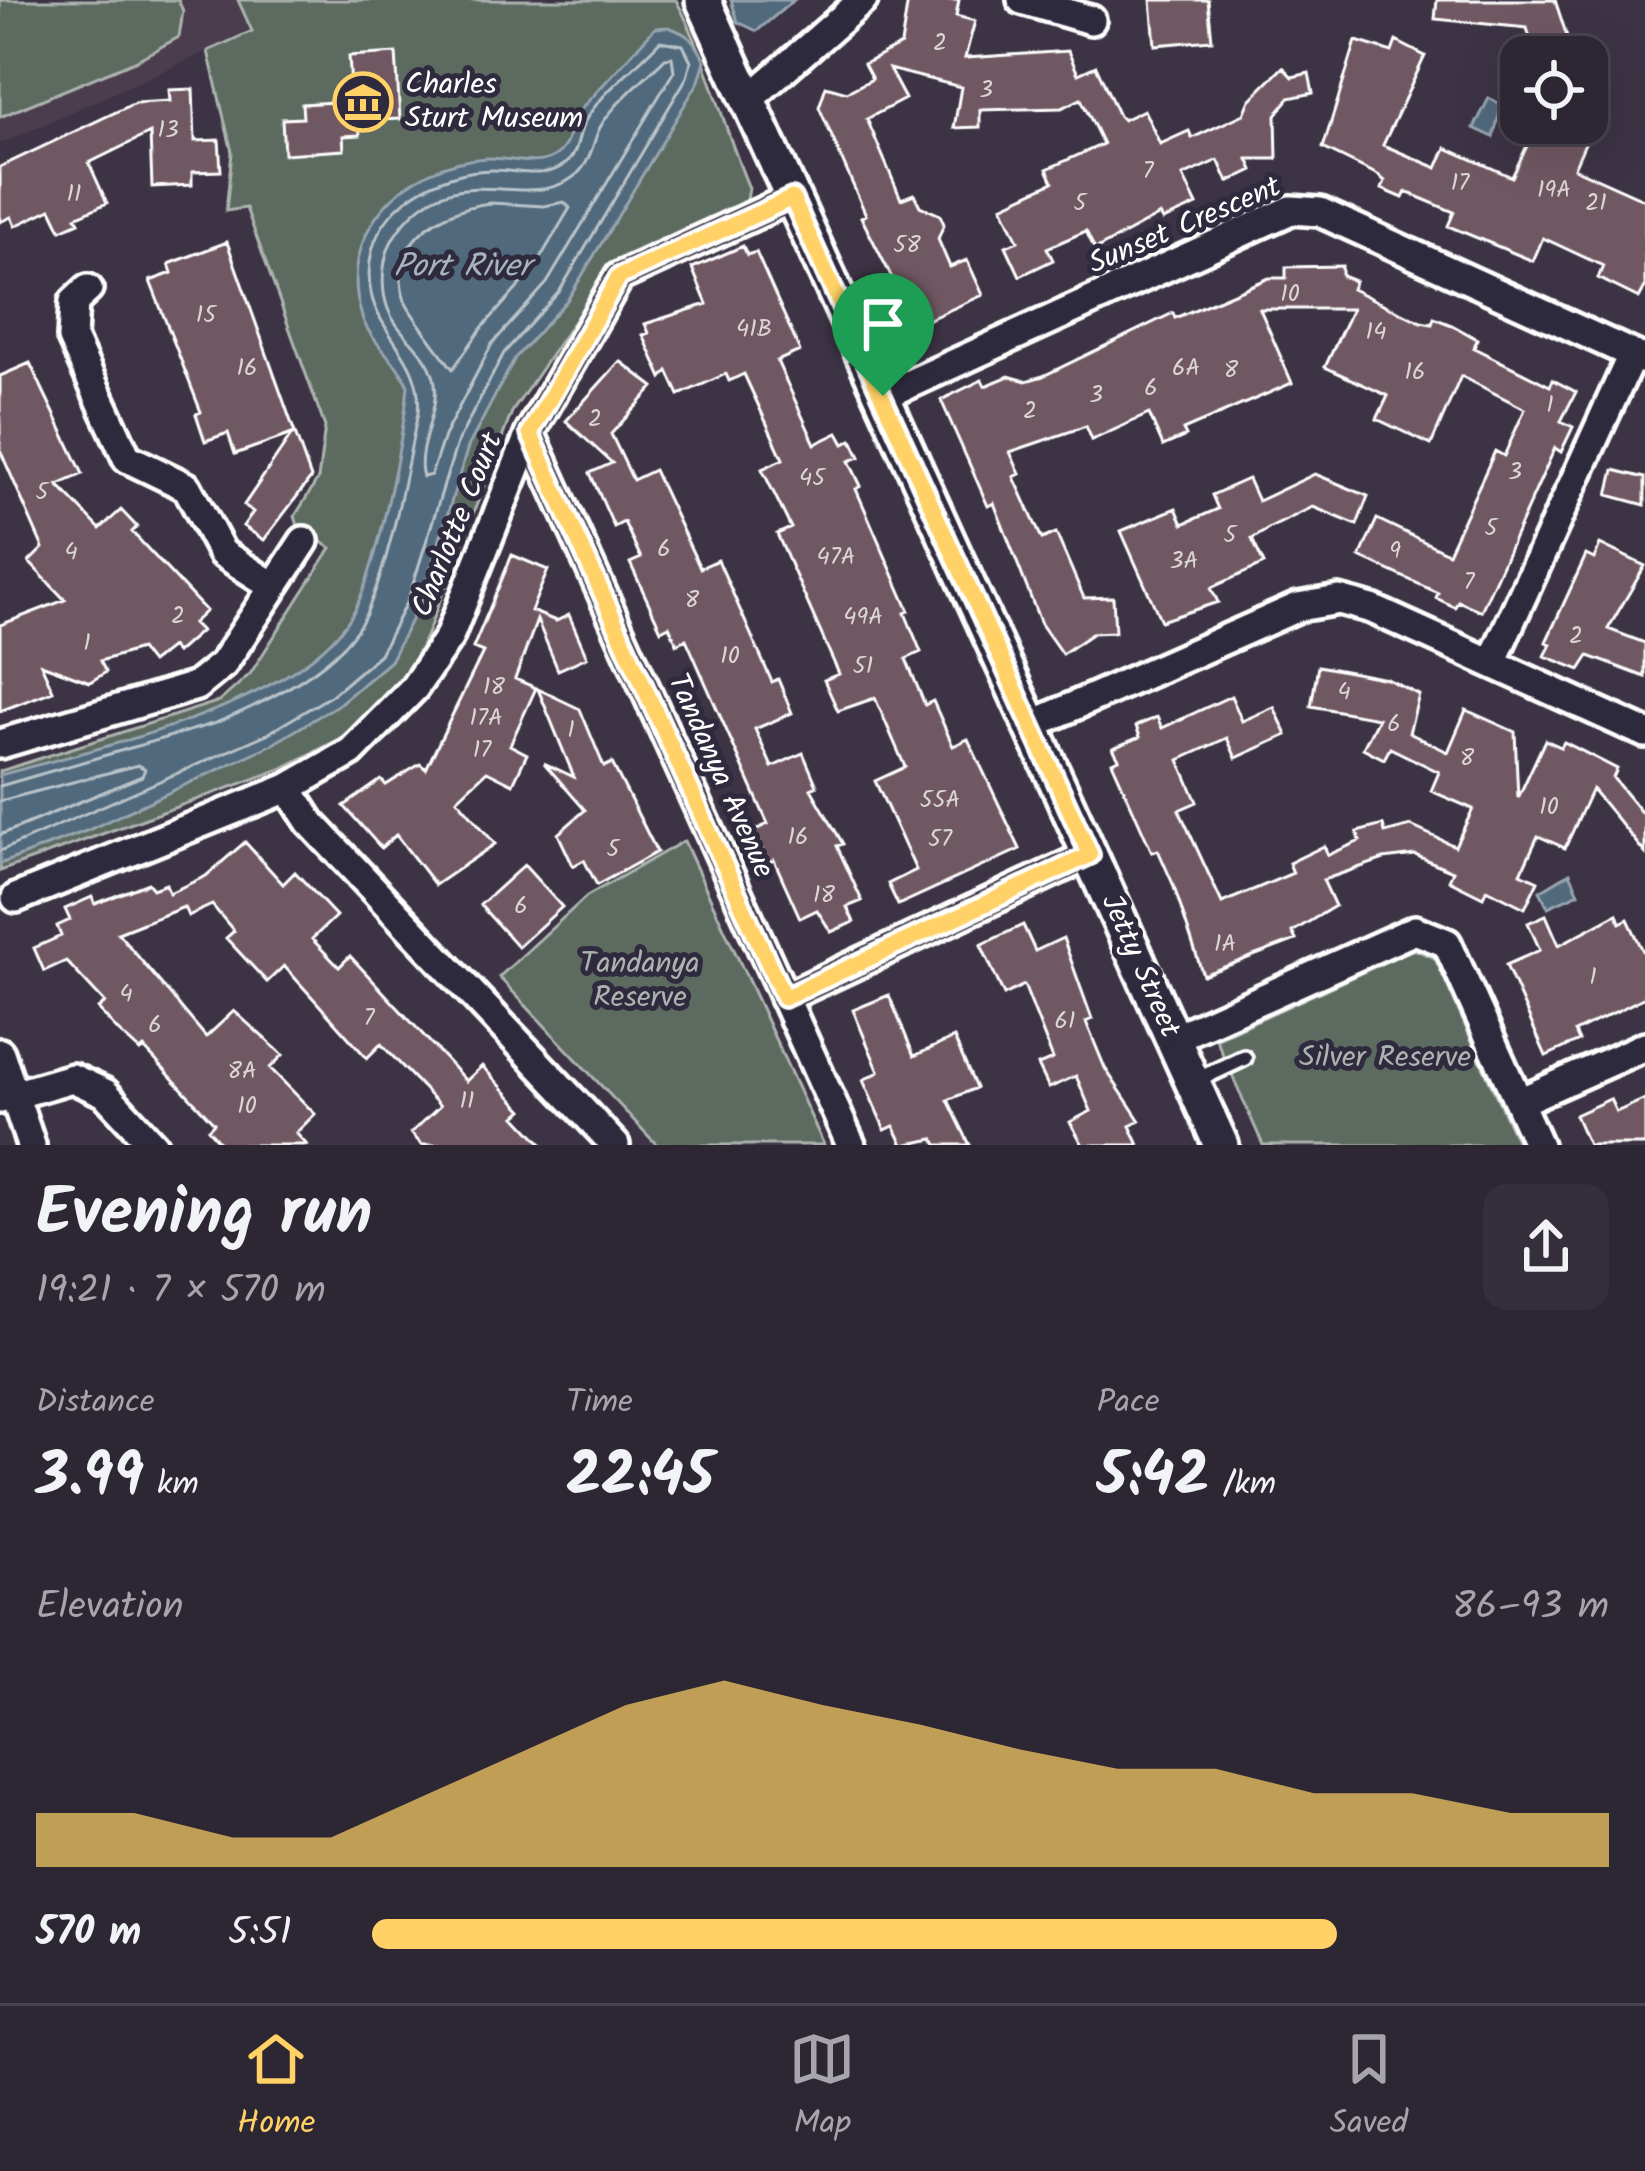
<!DOCTYPE html>
<html lang="en">
<head>
<meta charset="utf-8">
<style>
  body { margin:0; font-family:Kalam,sans-serif; background:#352e3b; color:#f1f3f6; height:100vh; display:flex; flex-direction:column; font-size:45px; white-space:nowrap }
  * { box-sizing:border-box; margin:0 }
  p { font-size:39px; color:#a7a5ac }
  .icon { flex:none; width:66px; height:66px; fill:none; stroke:currentColor; stroke-width:2; stroke-linecap:round; stroke-linejoin:round }
  .map { position:relative; height:1145px; overflow:hidden }
  .side { display:flex; flex-direction:column; background:#2d2633; flex:1 }
  .side>* { flex:none }
  .controls { position:absolute; left:1500px; top:36px; display:grid; gap:24px }
  .controls a { display:grid; place-items:center; width:108px; height:108px; border-radius:24px; background:#2d2633; box-shadow:0 12px 48px #0002,0 0 0 3px #48434e; font-size:60px }
  .pin { position:absolute; display:grid; place-items:center; width:102px; height:102px; color:#fff; margin:-123px -51px; border-radius:50% 50% 50% 0; rotate:-45deg; box-shadow:0 0 12px #0007 }
  .pin .icon { rotate:45deg }
  .round { display:grid; place-items:center; flex:none; width:126px; height:126px; border-radius:24px; background:#352e3b }
  .head { display:flex; align-items:center; justify-content:space-between; height:204px; padding:0 36px }
  h1 { font-size:66px; font-weight:700; line-height:90px }
  .figures { display:grid; grid-template-columns:repeat(3,1fr); gap:18px; height:204px; padding:12px 36px }
  .figures div { display:grid; align-content:center }
  .figures b { font-size:60px; font-weight:700 }
  .figures small { font-size:33px; font-weight:400 }
  .figures p { font-size:33px }
  .chart { height:336px; padding:24px 36px }
  .chart p { display:flex; justify-content:space-between }
  .chart svg { width:100%; height:216px; margin-top:12px; fill:#ffd166; opacity:.7 }
  ul { padding:0 36px; list-style:none; font-size:39px }
  li { display:grid; grid-template-columns:192px 144px 1fr; align-items:center; height:90px }
  li i { height:30px; border-radius:15px; background:#ffd166 }
  .menu { display:flex; justify-content:space-around; align-items:center; height:168px; border-top:3px solid #48434e; background:#2d2633; font-size:33px; color:#a7a5ac }
  .menu a { display:grid; justify-items:center; gap:6px }
  .menu .selected { color:#ffd166 }
  .map>svg:first-child { display:block }
  .built { fill:#4c3e4d }
  .green { fill:#5b6a60; stroke:#adb4b0; stroke-width:3 }
  .water { fill:#51697b; stroke:#97a5b0; stroke-width:3 }
  .lines { fill:none; stroke-linecap:round; stroke-linejoin:round }
  .shore { stroke:#b9c3ca; stroke-width:3 }
  .building { fill:#705862; stroke:#fff; stroke-width:3 }
  .service-casing { stroke:#fff; stroke-width:22 }
  .minor-casing { stroke:#fff; stroke-width:36 }
  .tertiary-casing { stroke:#fff; stroke-width:42 }
  .service { stroke:#2f2a3d; stroke-width:14 }
  .minor { stroke:#2f2a3d; stroke-width:27 }
  .tertiary { stroke:#2f2a3d; stroke-width:33 }
  .route-casing { stroke:#fff; stroke-width:24 }
  .route { stroke:#ffd166; stroke-width:15 }
  .labels { text-anchor:middle; dominant-baseline:central; stroke-width:10; stroke-linejoin:round; paint-order:stroke }
  .number-label { font-size:24px; fill:#dbd5d8 }
  .poi-label { font-size:30px; fill:#fff; stroke:#2f2a3d; text-anchor:start }
  .street-label { font-size:30px; fill:#fff; stroke:#2f2a3d }
  .park-label { font-size:30px; fill:#adb4b0; stroke:#2f2a3d }
  .water-label { font-size:33px; font-style:italic; fill:#a8b4bd; stroke:#2f2a3d }
</style>
</head>
<body>
<div class="map">
<svg width="1645" height="1145" viewBox="0 0 1645 1145">
  <rect width="100%" height="100%" fill="#3c3344"/>
  <filter id="ink" filterUnits="userSpaceOnUse"><feTurbulence type="fractalNoise" baseFrequency=".00833" numOctaves="2"/><feDisplacementMap in="SourceGraphic" scale="24" xChannelSelector="R" yChannelSelector="G"/><feConvolveMatrix kernelMatrix="1 2 1 2 8 2 1 2 1" color-interpolation-filters="sRGB"/></filter>
  <g filter="url(#ink)">
    <!-- built -->
    <path class="built" d="M0,0H238L252,31L0,144Z"/>
    <!-- green -->
    <path class="green" d="M0,0H178L183,11L179,37L135,61L0,117Z
      M238,0H676C709,60 722,125 749,188L747,200L624,256L600,283L512,412L426,637L399,690L339,739L281,769L0,871V771L220,701L250,674L331,548L298,526L295,516L318,479L325,427L246,208L226,211L232,152L208,51L252,31Z
      M684,841L824,1145H657L499,977L587,896Z
      M1414,949L1435,958L1518,1145H1263L1216,1039Z"/>
    <!-- water -->
    <path class="water" d="M731,0H794L757,31L738,22Z
      M668,27C689,34 695,40 705,61L699,81L568,299L515,358L468,447L421,601L390,661L339,704L273,744L86,831L0,864V775C96,748 304,705 354,611C378,566 403,439 408,386C398,360 371,344 362,317C335,232 405,163 486,158C506,157 533,167 551,158C567,151 570,135 572,119L655,28Z
      M1489,98L1502,105L1493,137L1474,128Z
      M1570,873L1579,893L1548,907L1540,891Z"/>
    <g class="lines">
      <!-- shore -->
      <path class="shore" d="M672,57L674,71L547,283L492,344L444,436L431,475L423,477C414,448 442,410 434,378C427,349 398,336 388,309C380,288 382,257 394,237C448,152 517,211 569,180C587,170 591,152 597,134C607,108 645,79 665,58Z
        M490,203L544,206L564,202L570,208L532,272L481,329L453,369C445,359 409,312 405,301C386,242 440,209 490,203Z
        M0,786L216,723C266,702 342,666 366,614C393,552 404,478 418,413C425,348 361,332 370,262C377,204 440,170 493,170C516,170 545,180 565,164C579,153 577,137 584,123C599,94 637,66 660,41L683,45L691,61L687,77L559,292L504,353L457,443L409,597L380,654L332,695L267,734L0,851
        M0,801L138,765L145,769L142,776L0,835"/>
    </g>
    <!-- building -->
    <path class="building" d="M908,0H959L956,16L975,21L965,58L1068,51L1078,74L1096,66L1119,116L1123,120L1144,110L1160,144L1189,131L1192,138L1244,114L1250,100L1283,67L1292,77L1309,73L1313,93L1289,98L1276,115L1277,159H1248L1253,170L1228,182L1218,160L1183,176L1197,205L1163,220L1160,215L1095,250L1086,231L1047,248L1053,260L1020,276L1006,246L1018,241L1002,206L1053,182L1047,169L1103,144L1081,99L1062,108L980,110V127L954,128L961,87L889,69L905,99L867,119L901,199L914,194L920,206L940,215L944,224L938,239L950,267L967,260L983,295L916,325L861,217L866,215L819,107L826,86L847,92L872,79L864,64L901,45Z
      M1151,0H1208L1212,40L1155,45Z
      M1437,0H1555L1572,52L1536,57L1527,28L1435,19Z
      M1356,41L1392,52L1396,41L1425,56L1383,145L1437,168L1446,148L1512,177L1538,123L1569,132L1573,123H1594L1574,168L1645,200V287L1639,298L1598,278L1603,266L1543,238L1533,261L1448,226L1454,212L1406,192L1403,198L1382,189L1385,181L1378,175L1323,148Z
      M396,53L400,119L359,121L360,135L343,136L344,150L284,154L282,119L303,118L302,104L352,101L349,56Z
      M193,89L195,141L219,140L221,171L192,172V185L152,187L150,133L89,163L107,203L76,217L79,222L61,230L51,209L15,226L11,217L0,222V167L135,103L170,101L169,90Z
      M227,242L311,478L264,540L243,526L253,512L244,505L292,434L235,454L228,433L205,441L196,414L201,412L150,281L172,273L169,264Z
      M743,246L747,255L756,252L800,351L777,361L815,444L838,433L844,444L852,440L860,457L849,461L861,486L856,489L909,611L905,613L921,652L906,659L925,705L933,701L953,746L968,739L1020,849L898,905L888,884L916,870L875,781L905,767L875,698L838,711L824,680L839,674L777,534L791,528L762,469L783,459L744,374L729,381L726,374L679,395L668,371L662,378L643,335L649,333L645,324L707,304L692,268Z
      M1342,266V276L1355,281L1352,289L1421,322L1432,324L1434,318L1452,325L1477,339L1474,348L1550,386L1553,380L1576,392L1561,421L1573,427L1561,452L1555,448L1481,611L1458,601L1455,607L1436,598L1438,593L1360,557L1377,519L1448,553L1495,451L1504,456L1525,409L1461,376L1431,445L1377,419L1388,396L1325,367L1352,309H1260L1292,383L1183,430L1186,436L1163,446L1149,414L1092,440L1086,426L1010,452L1020,474L1014,477L1042,539L1056,533L1084,598L1113,597L1115,632L1093,633L1062,654L1041,624L994,503L988,506L941,400L982,380L985,386L1009,376L1026,381L1043,376L1173,313L1175,318L1269,278H1286V267Z
      M620,361L654,387L611,434L633,480L654,470L700,568L718,560L772,682L778,679L792,713L755,729L772,767L803,753L817,786L811,789L843,844L837,846L862,901L847,907L854,922L831,932L817,910L800,918L774,860L768,863L753,831L768,824L686,639L677,644L669,626L661,630L630,563L641,558L624,522L614,527L590,473L612,463L566,421Z
      M30,363L83,474L58,485L100,529L121,510L137,527L132,532L206,611L193,623L201,631L176,653L171,647L151,663L140,649L100,661L106,672L90,682L41,664L53,691L0,711V625L65,600L29,562L43,548L0,450V376Z
      M1614,470L1645,478V505L1608,495Z
      M1315,474L1368,496L1357,525L1313,507L1270,528L1252,539L1264,564L1211,588L1218,602L1161,621L1121,531L1176,508L1183,524L1218,509L1212,495L1248,479L1258,501Z
      M1600,544L1645,566L1608,629L1645,643V677L1589,656L1580,670L1545,656L1551,644L1546,642L1586,555L1594,559Z
      M512,555L548,570L531,611L556,621L569,615L587,657L558,670L537,620L515,679L536,688L510,745L527,754L513,784L487,771L457,799L495,844L435,885L396,835L381,848L344,806L381,780L386,785L420,764L426,769L483,652L473,648Z
      M1318,666L1387,679L1419,695L1409,733L1448,752L1466,710L1515,732L1518,798L1545,740L1561,747L1564,742L1617,769L1613,778L1645,817V853L1592,789L1565,848L1538,836L1521,873L1538,881L1525,908L1487,889L1483,897L1449,880L1453,871L1415,855L1384,859L1323,880L1335,906L1292,932L1296,940L1203,975L1173,884L1158,850L1152,852L1112,762L1119,759L1113,748L1140,737L1136,726L1157,717L1162,728L1231,696L1242,721L1274,707L1287,735L1236,758L1227,738L1179,760L1197,802L1179,810L1222,903L1293,873L1289,863L1324,846L1328,855L1360,841L1357,832L1383,825L1385,833L1411,826L1455,846L1473,809L1431,791L1439,772L1390,748L1384,759L1363,748L1378,718L1311,706Z
      M538,689L580,709L604,767L612,763L657,852L597,885L584,860L573,866L558,834L585,810L544,763L574,777Z
      M245,842L283,884L295,872L336,916L312,939L339,967L350,956L466,1081L482,1066L523,1110L516,1116L543,1145H422L411,1133L440,1106L381,1044L367,1058L284,966L267,982L226,938L234,931L212,905L188,916L184,907L118,933L206,1037L234,1011L283,1055L270,1068L315,1114L296,1133L307,1145H222L208,1129L214,1123L144,1048L140,1051L117,1030L98,1009L105,1003L66,961L44,971L34,948L61,936L57,926L70,920L65,909L92,897L95,904L148,883L153,889L166,884L169,893L206,876Z
      M524,865L562,907L518,947L480,905Z
      M1617,914L1620,923L1628,919L1645,955V997L1575,1032L1579,1041L1546,1056L1506,965L1540,950L1528,923L1546,915L1559,945Z
      M1023,925L1035,951L1063,938L1092,1019L1086,1022L1105,1068L1140,1121L1130,1126L1139,1145H1083L1070,1122L1091,1111L1076,1076L1049,1088L1038,1065L1053,1059L1024,985L1004,995L981,945Z
      M889,995L914,1056L954,1038L976,1088L948,1100L970,1145H937L934,1139L903,1145L894,1126L885,1130L863,1080L879,1072L853,1010Z
      M1610,1099L1616,1112L1645,1099V1145H1588L1575,1115Z"/>
    <g class="lines">
      <!-- service casing -->
      <g class="service-casing">
        <path id="service" d="M1193,1082L1244,1058"/>
      </g>
      <!-- minor casing -->
      <g class="minor-casing">
        <path id="minor" d="M1022,0L1091,20
          M748,100L863,0
          M88,289L74,302L72,338L127,458L187,487L222,553L273,586
          M883,396L1291,210L1320,212L1645,360
          M530,433L851,1145
          M1493,660L1632,355
          M1031,725L1298,607L1339,600L1372,609L1645,733
          M0,744L196,686L223,664L304,541
          M288,788L310,822L615,1145
          M16,898L288,788L351,752L414,688L449,637L530,433L619,277L792,198
          M784,998L1089,855
          M1172,1039L1415,930L1447,943L1538,1145
          M0,1053L31,1145
          M0,1099L72,1078L105,1093L153,1145
          M1519,1102L1645,1046"/>
      </g>
      <!-- tertiary casing -->
      <g class="tertiary-casing">
        <path id="tertiary" d="M703,0L1221,1145"/>
      </g>
      <!-- service -->
      <use href="#service" class="service"/>
      <!-- minor -->
      <use href="#minor" class="minor"/>
      <!-- tertiary -->
      <use href="#tertiary" class="tertiary"/>
    </g>
  </g>
  <g class="lines" filter="url(#ink)">
    <!-- route casing -->
    <g class="route-casing">
      <path id="route" d="M792,198L1090,855L784,998L530,433L619,277Z"/>
    </g>
    <!-- route -->
    <use href="#route" class="route"/>
  </g>
  <!-- icons -->
  <defs>
    <g id="museum-ring" transform="scale(3)"><circle r="9.5" fill="#2f2a3d" stroke="#ffd166" stroke-width="1.5"/><path d="M0-6L6-3V-2H-6V-3ZM-5-1h2V3h-2ZM-1-1h2V3h-2ZM3-1h2V3H3ZM-6 4H6V6H-6Z" fill="#ffd166"/></g>
  </defs>
  <g fill-rule="evenodd">
    <use href="#museum-ring" x="363" y="102"/>
  </g>
  <g class="labels">
    <!-- number labels -->
    <g class="number-label">
      <text x="940" y="43">2</text>
      <text x="986" y="90">3</text>
      <text x="168" y="130">13</text>
      <text x="1148" y="171">7</text>
      <text x="1460" y="183">17</text>
      <text x="1554" y="190">19A</text>
      <text x="74" y="194">11</text>
      <text x="1080" y="203">5</text>
      <text x="1596" y="203">21</text>
      <text x="907" y="245">58</text>
      <text x="1290" y="294">10</text>
      <text x="206" y="315">15</text>
      <text x="754" y="329">41B</text>
      <text x="1376" y="332">14</text>
      <text x="247" y="368">16</text>
      <text x="1186" y="368">6A</text>
      <text x="1231" y="370">8</text>
      <text x="1415" y="372">16</text>
      <text x="1151" y="388">6</text>
      <text x="1096" y="395">3</text>
      <text x="1550" y="405">1</text>
      <text x="1030" y="411">2</text>
      <text x="595" y="419">2</text>
      <text x="1515" y="472">3</text>
      <text x="812" y="478">45</text>
      <text x="42" y="492">5</text>
      <text x="1491" y="528">5</text>
      <text x="1230" y="535">5</text>
      <text x="664" y="549">6</text>
      <text x="1395" y="551">9</text>
      <text x="71" y="552">4</text>
      <text x="836" y="557">47A</text>
      <text x="1184" y="561">3A</text>
      <text x="1469" y="582">7</text>
      <text x="692" y="600">8</text>
      <text x="178" y="616">2</text>
      <text x="863" y="617">49A</text>
      <text x="1576" y="636">2</text>
      <text x="87" y="643">1</text>
      <text x="730" y="656">10</text>
      <text x="863" y="666">51</text>
      <text x="494" y="687">18</text>
      <text x="1344" y="692">4</text>
      <text x="486" y="718">17A</text>
      <text x="1394" y="724">6</text>
      <text x="571" y="730">1</text>
      <text x="482" y="750">17</text>
      <text x="1467" y="758">8</text>
      <text x="940" y="800">55A</text>
      <text x="1549" y="807">10</text>
      <text x="798" y="837">16</text>
      <text x="940" y="839">57</text>
      <text x="613" y="849">5</text>
      <text x="824" y="895">18</text>
      <text x="521" y="906">6</text>
      <text x="1225" y="944">1A</text>
      <text x="1593" y="977">1</text>
      <text x="126" y="994">4</text>
      <text x="369" y="1018">7</text>
      <text x="1065" y="1021">61</text>
      <text x="155" y="1025">6</text>
      <text x="242" y="1071">8A</text>
      <text x="467" y="1101">11</text>
      <text x="247" y="1106">10</text>
    </g>
    <!-- poi labels -->
    <g class="poi-label">
      <text x="405" y="85">Charles<tspan x="405" dy="34">Sturt Museum</tspan></text>
    </g>
    <!-- street labels -->
    <g class="street-label">
      <text transform="translate(1185 226) rotate(-23)">Sunset Crescent</text>
      <text transform="translate(458 525) rotate(-68)">Charlotte Court</text>
      <text transform="translate(720 776) rotate(66)">Tandanya Avenue</text>
      <text transform="translate(1140 966) rotate(66)">Jetty Street</text>
    </g>
    <!-- park labels -->
    <g class="park-label">
      <text x="640" y="964">Tandanya<tspan x="640" dy="34">Reserve</tspan></text>
      <text x="1385" y="1058">Silver Reserve</text>
    </g>
    <!-- water labels -->
    <g class="water-label">
      <text x="462" y="267">Port River</text>
    </g>
  </g>
</svg>
<div class="controls">
<a><svg class="icon" aria-label="locate" viewBox="0 0 24 24"><circle cx="12" cy="12" r="6"/><path d="M12 2v4M12 18v4M2 12h4M18 12h4"/></svg></a>
</div>
<div class="pin" style="left:883px;top:396px;background:#1e9e55"><svg class="icon" aria-label="arrive" viewBox="0 0 24 24"><path d="M6 21V4h12l-3 4 3 4H6"/></svg></div>
</div>
<section class="side">
<div class="head"><div><h1>Evening run</h1><p>19:21 · 7 × 570 m</p></div><a class="round"><svg class="icon" aria-label="share" viewBox="0 0 24 24"><path d="M12 15V3M7 8l5-5 5 5M5 13v7h14v-7"/></svg></a></div>
<div class="figures">
<div><p>Distance</p><b>3.99<small> km</small></b></div>
<div><p>Time</p><b>22:45</b></div>
<div><p>Pace</p><b>5:42<small> /km</small></b></div>
</div>
<div class="chart"><p><span>Elevation</span>86–93 m</p>
<svg viewBox="0 0 160 44" preserveAspectRatio="none"><path d="M0 44V33L10 33L20 38L30 38L40 29L50 20L60 11L70 6L80 11L90 15L100 20L110 24L120 24L130 29L140 29L150 33L160 33V44z"/></svg>
</div>
<ul>
<li><b>570 m</b>5:51<i style="width:78%"></i></li>
</ul>
</section>
<nav class="menu">
<a class="selected"><svg class="icon" aria-label="home" viewBox="0 0 24 24"><path d="M3 11l9-7 9 7M6 9v11h12V9"/></svg>Home</a>
<a><svg class="icon" aria-label="map" viewBox="0 0 24 24"><path d="M3 6l6-2 6 2 6-2v14l-6 2-6-2-6 2zM9 4v14M15 6v14"/></svg>Map</a>
<a><svg class="icon" aria-label="saved" viewBox="0 0 24 24"><path d="M7 4h10v16l-5-4-5 4z"/></svg>Saved</a>
</nav>
</body>
</html>
